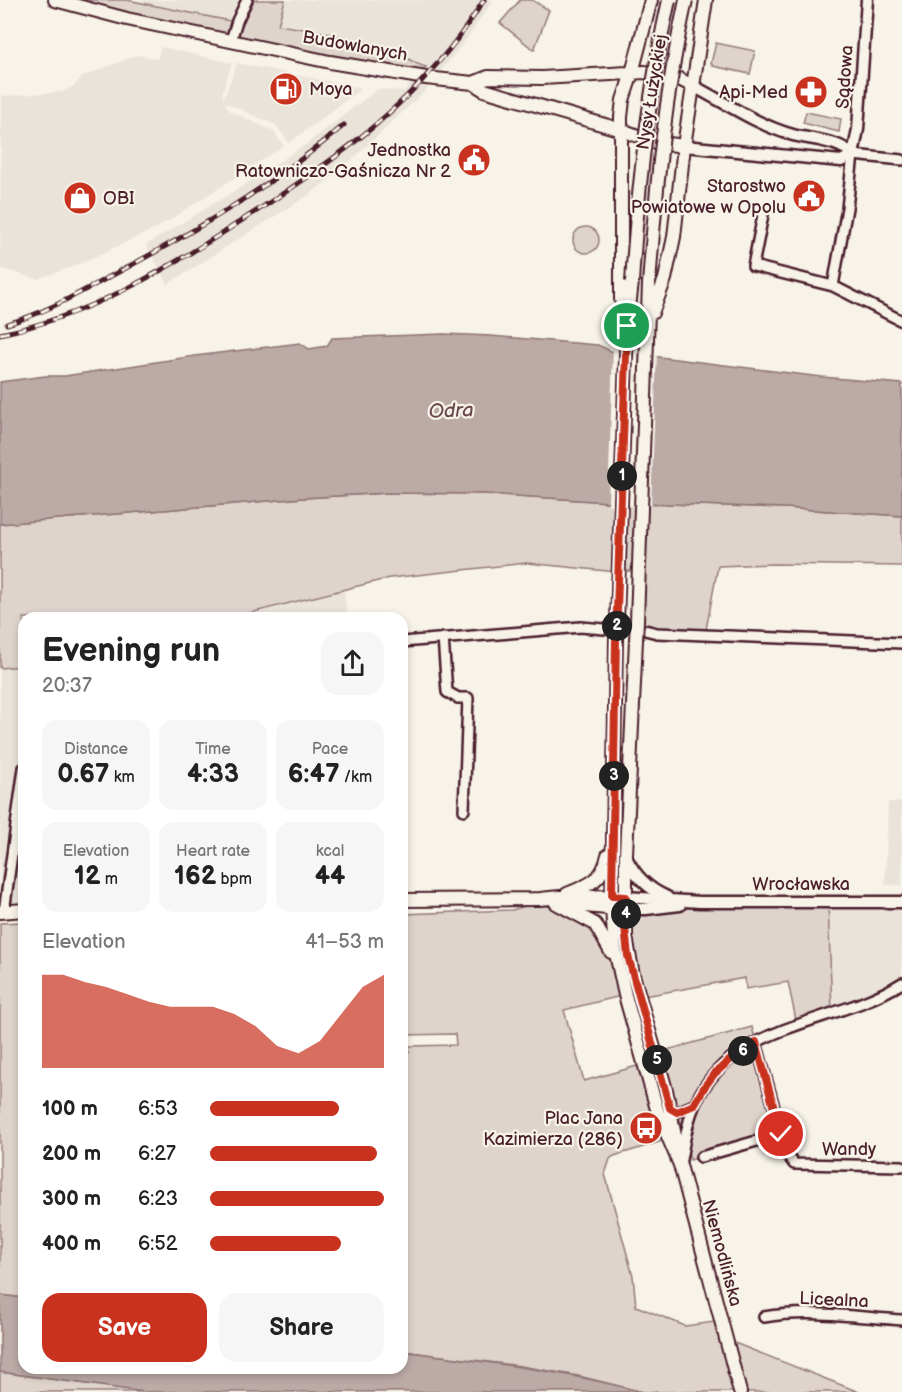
<!DOCTYPE html>
<html lang="en">
<head>
<meta charset="utf-8">
<style>
  body { margin:0; font-family:"Balsamiq Sans",sans-serif; background:#f6f6f6; color:#222; height:100vh; display:flex; flex-direction:column; font-size:22px; white-space:nowrap }
  * { box-sizing:border-box; margin:0 }
  p { font-size:20px; color:#767676 }
  .icon { flex:none; width:33px; height:33px; fill:none; stroke:currentColor; stroke-width:2; stroke-linecap:round; stroke-linejoin:round }
  .map { position:relative; flex:1; overflow:hidden }
  .details { position:absolute; left:18px; top:612px; width:390px; height:762px; display:flex; flex-direction:column; background:#fff; border-radius:18px; box-shadow:0 3px 9px #0003 }
  .details>* { flex:none }
  .pin { position:absolute; display:grid; place-items:center; width:51px; height:51px; color:#fff; margin:-26px; border:3px solid #fff; border-radius:50%; box-shadow:0 2px 6px #0007 }
  .km { position:absolute; width:30px; height:30px; margin:-15px; border-radius:50%; background:#222; color:#fff; font-size:16px; line-height:30px; text-align:center }
  .round { display:grid; place-items:center; flex:none; width:63px; height:63px; border-radius:18px; background:#f6f6f6 }
  .headline { display:flex; align-items:center; justify-content:space-between; height:102px; padding:0 24px }
  h1 { font-size:33px; font-weight:600; line-height:45px }
  .stats { display:grid; grid-template-columns:repeat(3,1fr); gap:9px; height:102px; padding:6px 24px }
  .stats div { display:grid; align-content:center; border-radius:15px; background:#f6f6f6; text-align:center }
  .stats b { font-size:26px; font-weight:600 }
  .stats small { font-size:16px; font-weight:400 }
  .stats p { font-size:16px }
  .chart { height:168px; padding:12px 24px }
  .chart p { display:flex; justify-content:space-between }
  .chart svg { width:100%; height:108px; margin-top:6px; fill:#c8321e; opacity:.7 }
  .button { display:flex; gap:12px; margin-top:auto; padding:12px 24px }
  .button a { flex:1; height:69px; border-radius:18px; background:#c8321e; color:#fff; font-size:24px; font-weight:600; line-height:69px; text-align:center }
  .button a+a { background:#f6f6f6; color:#222 }
  ul { padding:0 24px; list-style:none; font-size:20px }
  li { display:grid; grid-template-columns:96px 72px 1fr; align-items:center; height:45px }
  li i { height:15px; border-radius:8px; background:#c8321e }
  .map>svg:first-child { display:block }
  .built { fill:#eae3da }
  .green { fill:#ded4cc; stroke:#947a7c; stroke-width:1.5 }
  .water { fill:#bcaaa7; stroke:#8e7275; stroke-width:1.5 }
  .pier { fill:#f7f3e8 }
  .lines { fill:none; stroke-linecap:round; stroke-linejoin:round }
  .minor-tunnel { stroke:#d4c9c2; stroke-width:9; stroke-dasharray:9 4.5; stroke-linecap:butt }
  .minor-casing { stroke:#4a1f2b; stroke-width:14 }
  .tertiary-casing { stroke:#4a1f2b; stroke-width:15 }
  .secondary-casing { stroke:#4a1f2b; stroke-width:16 }
  .minor { stroke:#f7f3e8; stroke-width:9 }
  .tertiary { stroke:#f7f3e8; stroke-width:10 }
  .secondary { stroke:#f7f3e8; stroke-width:12 }
  .rail-casing { stroke:#4a1f2b; stroke-width:5 }
  .rail { stroke:#f7f3e8; stroke-width:3; stroke-dasharray:9; stroke-linecap:butt }
  .secondary-bridge-casing { stroke:#4a1f2b; stroke-width:16; stroke-linecap:butt }
  .secondary-bridge { stroke:#f7f3e8; stroke-width:12 }
  .route-casing { stroke:#fff; stroke-width:12 }
  .route { stroke:#c8321e; stroke-width:8 }
  .labels { text-anchor:middle; dominant-baseline:central; stroke-width:4.5; stroke-linejoin:round; paint-order:stroke }
  .street-label { font-size:18px; fill:#4a1f2b; stroke:#f7f3e8 }
  .poi-label { font-size:18px; fill:#4a1f2b; stroke:#f7f3e8; text-anchor:end }
  .water-label { font-size:20px; font-style:italic; fill:#6c4950; stroke:#f7f3e8 }
</style>
</head>
<body>
<div class="map">
<svg width="902" height="1392" viewBox="0 0 902 1392">
  <rect width="100%" height="100%" fill="#f7f3e8"/>
  <filter id="ink" filterUnits="userSpaceOnUse"><feTurbulence type="fractalNoise" baseFrequency=".0167" numOctaves="2"/><feDisplacementMap in="SourceGraphic" scale="12" xChannelSelector="R" yChannelSelector="G"/><feConvolveMatrix kernelMatrix="1 2 1 2 8 2 1 2 1" color-interpolation-filters="sRGB"/></filter>
  <g filter="url(#ink)">
    <!-- built -->
    <path class="built" d="M127,0H247L237,21H230Z
      M285,0H493L471,33L425,91L339,172L307,196L168,284L146,245L244,185L305,145L378,89L404,91L426,68L418,65L398,51L388,47L317,31L278,25Z
      M161,47L232,63L223,90V100L237,63L362,88L289,143L276,125L224,102L230,111L273,131L284,146L157,228L72,267L37,279L0,268L1,96L62,92L74,86L82,77L137,55L157,59Z
      M344,590L348,618H230L281,606Z
      M24,666V905L0,906V668Z
      M888,802H902V885H885Z
      M828,902H902V983L832,1013Z"/>
    <!-- green -->
    <path class="green" d="M55,0H127L230,21H237L247,0H285L278,25L317,31L388,47C401,52 412,64 426,67L418,76Z
      M520,0H532L549,10L534,50L500,23Z
      M716,43L755,51L750,74L713,66L711,63Z
      M806,112L841,119L839,132L803,123Z
      M573 240a13 13 0 1 1 26 0a13 13 0 1 1-26 0Z
      M388,493L484,494L609,502L785,508L902,516V566L772,564L718,566L705,635L639,634L641,571H607L527,563L390,578L230,618H24V666L0,668V524L303,498Z
      M685,902H828L832,1013L797,1025L788,982L746,989L745,978L639,997L626,909Z
      M536,903L572,913L602,933L625,995L564,1010L584,1081L644,1064L666,1140L614,1156L610,1159L605,1174L633,1276L636,1306L685,1326L722,1321L727,1340L859,1392H642L579,1376L521,1366L402,1351V1052H409V1046L456,1045L455,1034L402,1035V914L512,910Z
      M24,922V1298L0,1295V923Z
      M752,1027L781,1134L690,1160L663,1051Z
      M0,1372L145,1392H0Z"/>
    <!-- water -->
    <path class="water" d="M444,334L491,336L598,345L611,351L822,377L902,384V516L785,508L609,502L484,494L388,493L303,498L0,524V382L45,376H65L195,356L300,343L309,349L327,346L332,338Z
      M0,1295L24,1298V1368H402V1351C483,1362 564,1370 642,1392H145L0,1372Z"/>
    <!-- pier -->
    <path class="pier" d="M613,348L657,353L651,506L608,505Z"/>
    <g class="lines">
      <!-- minor-tunnel -->
      <path class="minor-tunnel" d="M604,629L643,630"/>
      <!-- minor casing -->
      <g class="minor-casing">
        <path id="minor" d="M231,40L237,21L247,0
          M763,215L753,266L833,286L902,321
          M833,286L847,208L853,155L902,160
          M645,630L657,633L902,643
          M443,638L447,692L458,698H468L464,810
          M402,642L581,627L604,629
          M4,912L24,768
          M756,1042L787,1154L794,1164L902,1166
          M670,1108L677,1112L694,1105
          M701,1157L781,1134
          M680,1165C684,1144 687,1121 696,1102C733,1022 836,1025 902,983
          M764,1317C809,1309 857,1317 902,1320"/>
      </g>
      <!-- tertiary casing -->
      <g class="tertiary-casing">
        <path id="tertiary" d="M693,86C726,103 757,125 793,135C812,140 839,140 853,155
          M684,146L841,161L853,155
          M853,155L858,129L867,0
          M626,857C635,876 648,889 667,897
          M626,897L700,902H902
          M626,909H646L680,905"/>
      </g>
      <!-- secondary casing -->
      <g class="secondary-casing">
        <path id="secondary" d="M55,0L127,19L330,62L426,78L473,83L484,90L622,130L654,142L684,146
          M473,83L488,77L542,78L645,72L679,79L693,86
          M652,313L665,279L674,237L684,146L706,0
          M625,319L621,299V117L623,100L632,73L651,0
          M617,621L627,326L632,282
          M637,621L649,284
          M616,639L612,909L615,949L625,995L658,1113L680,1165L740,1392
          M636,640L626,854V937L633,975L666,1090L677,1147
          M567,894C590,885 603,880 608,855
          M402,900L540,899L560,897L619,896
          M556,903L595,924L611,952
          M562,904L619,909
          M0,912L24,910"/>
      </g>
      <!-- minor -->
      <use href="#minor" class="minor"/>
      <!-- tertiary -->
      <use href="#tertiary" class="tertiary"/>
      <!-- secondary -->
      <use href="#secondary" class="secondary"/>
      <!-- rail casing -->
      <g class="rail-casing">
        <path id="rail" d="M7,324C43,314 77,294 111,276C192,233 274,185 344,125
          M0,334C89,316 166,270 241,221C337,160 423,99 484,0"/>
      </g>
      <!-- rail -->
      <use href="#rail" class="rail"/>
      <!-- secondary-bridge casing -->
      <g class="secondary-bridge-casing">
        <path id="secondary-bridge" d="M632,282C638,187 648,93 669,0
          M649,284C656,188 665,94 686,0
          M616,639L617,621
          M636,640L637,621"/>
      </g>
      <!-- secondary-bridge -->
      <use href="#secondary-bridge" class="secondary-bridge"/>
    </g>
  </g>
  <g class="lines" filter="url(#ink)">
    <!-- route casing -->
    <g class="route-casing">
      <path id="route" d="M627,326L616,639L612,896L626,897L625,928L628,956L670,1108L677,1112L694,1105L705,1086L714,1074L736,1055L756,1042L781,1134"/>
    </g>
    <!-- route -->
    <use href="#route" class="route"/>
  </g>
  <!-- icons -->
  <defs>
    <g id="fuel-disc" transform="scale(1.725)"><circle r="9.5" fill="#c8321e" stroke="#f7f3e8"/><path d="M-5.5-6h7V0h2V4h1.3V-2.5L3-4.5l.8-.8L6-3V5H2.5V1h-1V6h-7ZM-4.2-4.7v3.2H.2V-4.7Z" fill="#fff"/></g>
    <g id="pharmacy-disc" transform="scale(1.725)"><circle r="9.5" fill="#c8321e" stroke="#f7f3e8"/><path d="M-2-6h4v4h4v4h-4v4h-4v-4h-4v-4h4Z" fill="#fff"/></g>
    <g id="civic-disc" transform="scale(1.725)"><circle r="9.5" fill="#c8321e" stroke="#f7f3e8"/><path d="M-.6-6.5H3V-4.5H.6V-3L4-1V1h2V6H-6V1h2V-1L-.6-3ZM-1.2 2.5V6h2.4V2.5Z" fill="#fff"/></g>
    <g id="shop-disc" transform="scale(1.725)"><circle r="9.5" fill="#c8321e" stroke="#f7f3e8"/><path d="M-5-2.5h2.3a2.7 3.5 0 0 1 5.4 0H5L5.5 6h-11ZM-1.5-2.5h3a1.5 2.3 0 0 0-3 0Z" fill="#fff"/></g>
    <g id="bus-disc" transform="scale(1.725)"><circle r="9.5" fill="#c8321e" stroke="#f7f3e8"/><path d="M-5-6H5V4H4V6H2V4H-2V6H-4V4H-5ZM-3.5-4V0h7V-4ZM-3.5 1.2v1.5H-2V1.2ZM2 1.2v1.5H3.5V1.2Z" fill="#fff"/></g>
  </defs>
  <g fill-rule="evenodd">
    <use href="#fuel-disc" x="286" y="89"/>
    <use href="#pharmacy-disc" x="811" y="92"/>
    <use href="#civic-disc" x="474" y="160"/>
    <use href="#civic-disc" x="809" y="196"/>
    <use href="#shop-disc" x="80" y="198"/>
    <use href="#bus-disc" x="646" y="1128"/>
  </g>
  <g class="labels">
    <!-- street labels -->
    <g class="street-label">
      <text transform="translate(355 46) rotate(10)">Budowlanych</text>
      <text transform="translate(845 77) rotate(-86)">Sądowa</text>
      <text transform="translate(652 92) rotate(-81)">Nysy Łużyckiej</text>
      <text x="801" y="884">Wrocławska</text>
      <text x="849" y="1149">Wandy</text>
      <text transform="translate(722 1253) rotate(75)">Niemodlińska</text>
      <text transform="translate(834 1300) rotate(3)">Licealna</text>
    </g>
    <!-- poi labels -->
    <g class="poi-label">
      <text x="309" y="89" text-anchor="start">Moya</text>
      <text x="788" y="92">Api-Med</text>
      <text x="451" y="150">Jednostka<tspan x="451" dy="21">Ratowniczo-Gaśnicza Nr 2</tspan></text>
      <text x="786" y="186">Starostwo<tspan x="786" dy="21">Powiatowe w Opolu</tspan></text>
      <text x="103" y="198" text-anchor="start">OBI</text>
      <text x="623" y="1118">Plac Jana<tspan x="623" dy="21">Kazimierza (286)</tspan></text>
    </g>
    <!-- water labels -->
    <g class="water-label">
      <text transform="translate(451 411) rotate(-2)">Odra</text>
    </g>
  </g>
</svg>
<div class="pin" style="left:627px;top:326px;background:#1e9e55"><svg class="icon" aria-label="arrive" viewBox="0 0 24 24"><path d="M6 21V4h12l-3 4 3 4H6"/></svg></div>
<div class="pin" style="left:781px;top:1134px;background:#d93025"><svg class="icon" aria-label="check" viewBox="0 0 24 24"><path d="M5 12l5 5 9-10"/></svg></div>
<b class="km" style="left:622px;top:476px">1</b>
<b class="km" style="left:617px;top:626px">2</b>
<b class="km" style="left:614px;top:776px">3</b>
<b class="km" style="left:626px;top:914px">4</b>
<b class="km" style="left:657px;top:1060px">5</b>
<b class="km" style="left:743px;top:1051px">6</b>
<section class="details">
<div class="headline"><div><h1>Evening run</h1><p>20:37</p></div><a class="round"><svg class="icon" aria-label="share" viewBox="0 0 24 24"><path d="M12 15V3M7 8l5-5 5 5M5 13v7h14v-7"/></svg></a></div>
<div class="stats">
<div><p>Distance</p><b>0.67<small> km</small></b></div>
<div><p>Time</p><b>4:33</b></div>
<div><p>Pace</p><b>6:47<small> /km</small></b></div>
</div>
<div class="stats">
<div><p>Elevation</p><b>12<small> m</small></b></div>
<div><p>Heart rate</p><b>162<small> bpm</small></b></div>
<div><p>kcal</p><b>44</b></div>
</div>
<div class="chart"><p><span>Elevation</span>41–53 m</p>
<svg viewBox="0 0 160 44" preserveAspectRatio="none"><path d="M0 44V6L10 6L20 9L30 11L40 14L50 17L60 19L70 19L80 19L90 22L100 27L110 35L120 38L130 33L140 22L150 11L160 6V44z"/></svg>
</div>
<ul>
<li><b>100 m</b>6:53<i style="width:74%"></i></li>
<li><b>200 m</b>6:27<i style="width:96%"></i></li>
<li><b>300 m</b>6:23<i style="width:100%"></i></li>
<li><b>400 m</b>6:52<i style="width:75%"></i></li>
</ul>
<div class="button"><a>Save</a><a>Share</a></div>
</section>
</div>
</body>
</html>
